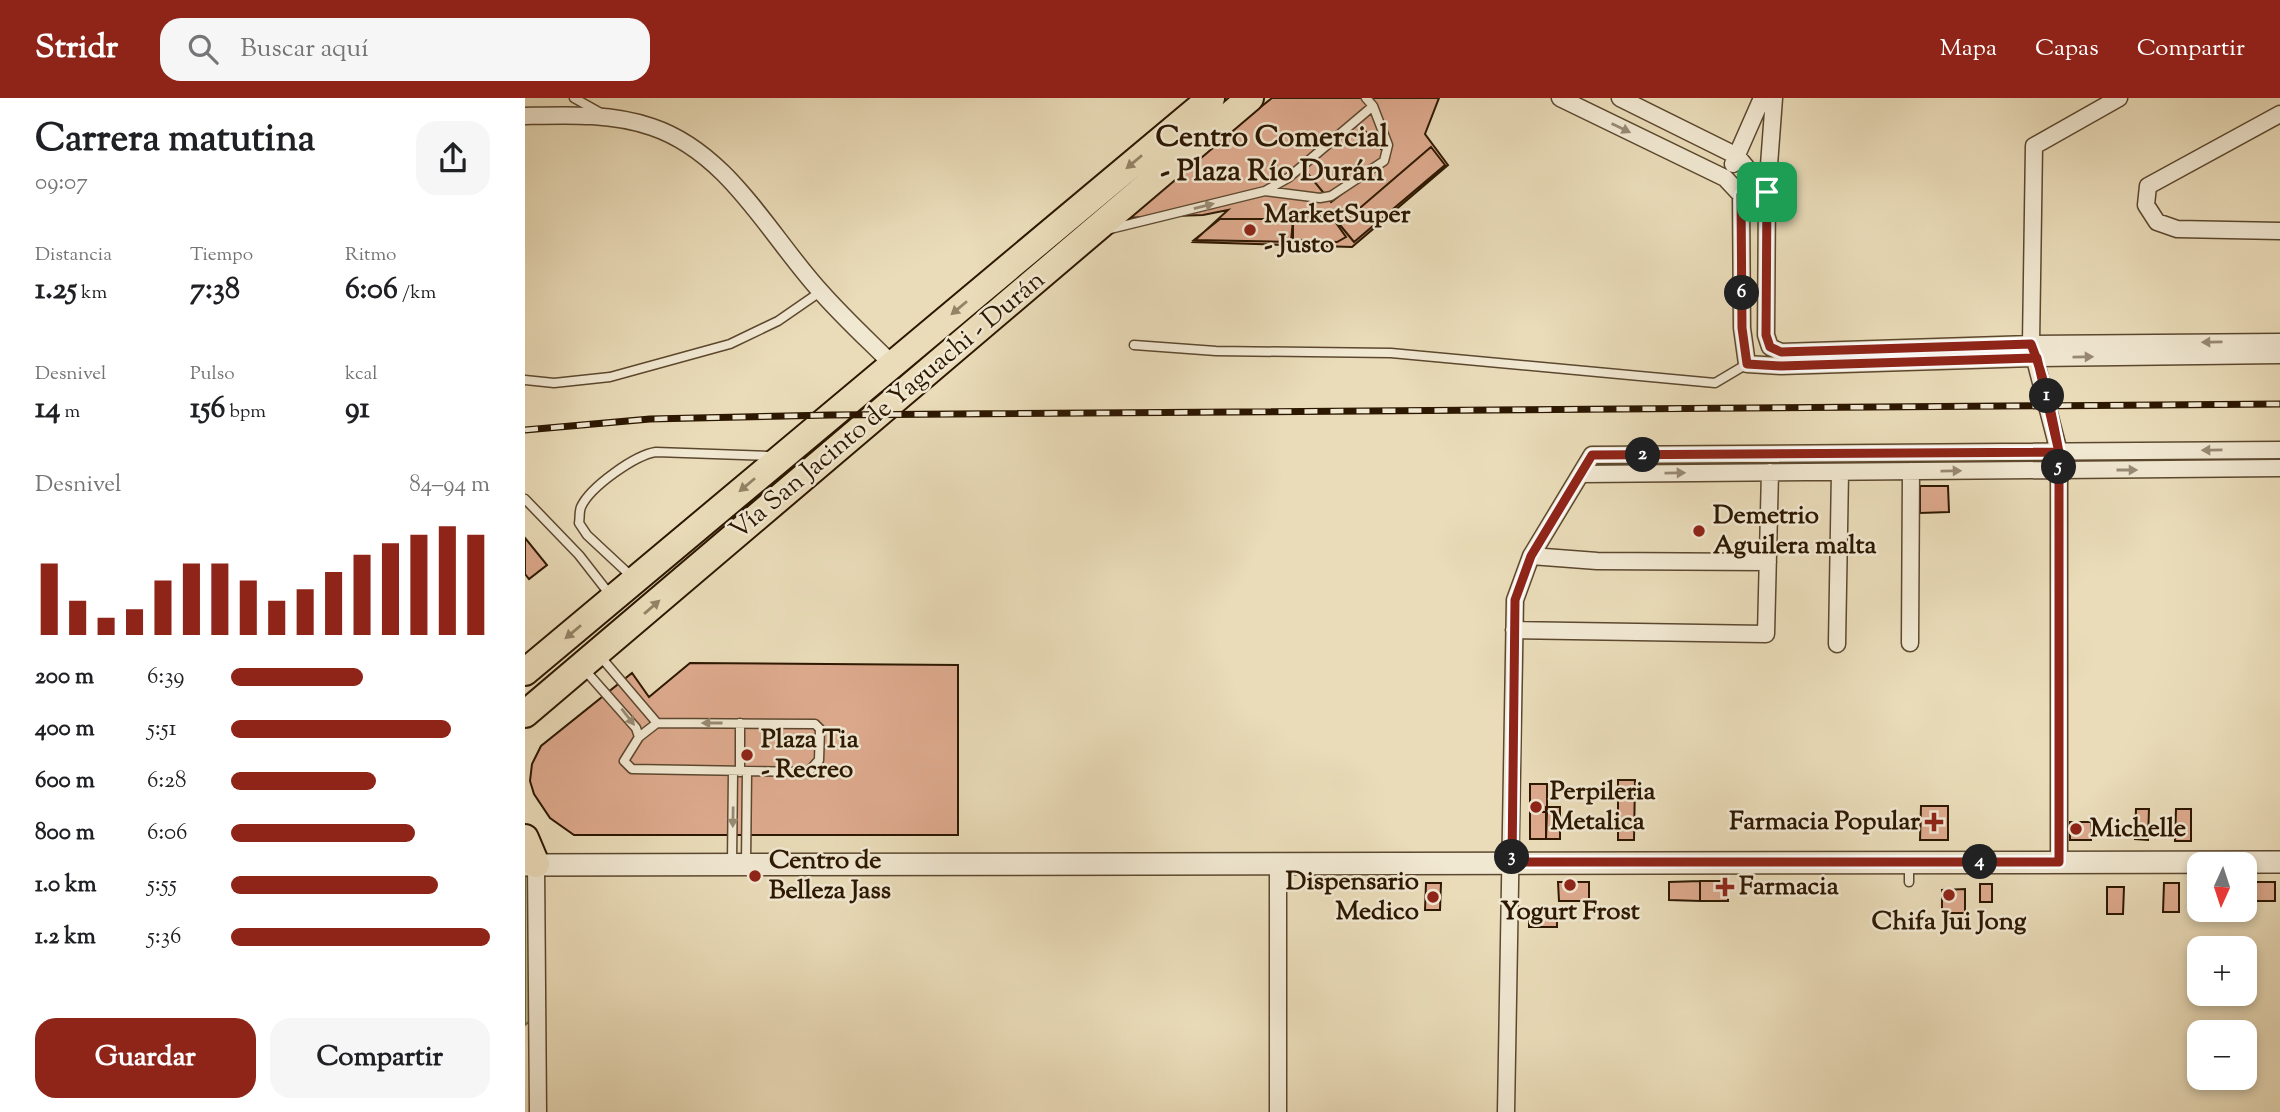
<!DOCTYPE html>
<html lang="es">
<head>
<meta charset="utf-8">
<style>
  body { margin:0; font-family:"Sorts Mill Goudy",serif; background:#f6f6f6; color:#202124; height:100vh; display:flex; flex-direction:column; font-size:26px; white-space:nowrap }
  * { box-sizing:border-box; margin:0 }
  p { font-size:23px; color:#757577 }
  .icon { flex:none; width:38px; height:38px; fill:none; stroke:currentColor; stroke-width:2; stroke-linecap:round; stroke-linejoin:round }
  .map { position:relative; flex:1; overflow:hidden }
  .side { display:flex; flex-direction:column; background:#fff; width:525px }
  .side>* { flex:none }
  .needle { width:46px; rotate:183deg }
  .fabs { position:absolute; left:1662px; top:754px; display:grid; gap:14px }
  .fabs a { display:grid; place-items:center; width:70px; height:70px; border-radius:14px; background:#fff; box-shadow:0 4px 10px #0003; font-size:35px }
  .pin { position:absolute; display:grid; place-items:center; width:60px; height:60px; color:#fff; margin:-30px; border-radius:14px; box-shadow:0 4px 10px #0006 }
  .km { position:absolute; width:35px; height:35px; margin:-18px; border-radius:50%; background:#222; color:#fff; font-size:19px; line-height:35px; text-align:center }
  .round { display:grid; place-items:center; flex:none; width:74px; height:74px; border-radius:21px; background:#f6f6f6 }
  .overview { display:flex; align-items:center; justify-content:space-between; height:119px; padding:0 35px }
  h1 { font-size:38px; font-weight:700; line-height:52px }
  .figures { display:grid; grid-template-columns:repeat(3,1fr); gap:10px; height:119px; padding:7px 35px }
  .figures div { display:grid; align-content:center }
  .figures b { font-size:30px; font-weight:700 }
  .figures small { font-size:19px; font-weight:400 }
  .figures p { font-size:19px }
  .chart { height:196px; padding:14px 35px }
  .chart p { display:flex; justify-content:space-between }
  .chart svg { width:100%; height:126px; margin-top:7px; stroke:#8f2418; stroke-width:6 }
  .action { display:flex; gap:14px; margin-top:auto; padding:14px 35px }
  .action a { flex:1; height:80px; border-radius:21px; background:#8f2418; color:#fff; font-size:28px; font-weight:700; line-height:80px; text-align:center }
  .action a+a { background:#f6f6f6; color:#202124 }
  ul { padding:0 35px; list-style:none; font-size:23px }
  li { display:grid; grid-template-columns:112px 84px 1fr; align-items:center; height:52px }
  li i { height:18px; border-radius:9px; background:#8f2418 }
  header { display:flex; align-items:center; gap:42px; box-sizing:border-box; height:98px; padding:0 35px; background:#8f2418; color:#fff }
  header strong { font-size:33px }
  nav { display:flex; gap:38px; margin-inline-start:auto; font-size:24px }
  .search { width:490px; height:63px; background:#f6f6f6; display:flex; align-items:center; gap:18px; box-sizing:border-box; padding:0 24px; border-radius:21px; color:#757577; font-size:26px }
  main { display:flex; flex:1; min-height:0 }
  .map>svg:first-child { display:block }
  .green { fill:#bbbf8c; stroke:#746b46; stroke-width:2 }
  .building { fill:#deaa8e; stroke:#2c1701; stroke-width:2 }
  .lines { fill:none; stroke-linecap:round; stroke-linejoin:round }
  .service-casing { stroke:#5c482f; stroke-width:11 }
  .minor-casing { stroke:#5c482f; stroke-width:19 }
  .tertiary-casing { stroke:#5c482f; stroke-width:24 }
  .primary-casing { stroke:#2c1701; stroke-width:30 }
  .service { stroke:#f1e8d2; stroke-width:8 }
  .minor { stroke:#f1e8d2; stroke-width:16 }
  .tertiary { stroke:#f1e8d2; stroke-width:21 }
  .primary { stroke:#eadcb9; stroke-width:26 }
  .rail-casing { stroke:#2c1701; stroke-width:7 }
  .rail { stroke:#f1e8d2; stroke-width:4.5; stroke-dasharray:13; stroke-linecap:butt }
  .oneway { fill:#988a74 }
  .oneway2 { fill:#948366 }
  .route-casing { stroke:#fff; stroke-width:14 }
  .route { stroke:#8f2418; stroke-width:9 }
  .poi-dot { fill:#8f2418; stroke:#f1e8d2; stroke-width:2.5 }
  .labels { text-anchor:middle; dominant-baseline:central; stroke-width:5; stroke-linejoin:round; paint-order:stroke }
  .poi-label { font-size:26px; font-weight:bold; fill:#2c1701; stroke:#f1e8d2; text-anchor:start }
  .street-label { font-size:26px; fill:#2c1701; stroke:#f1e8d2 }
  .quarter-label { font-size:30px; font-weight:bold; fill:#2c1701; stroke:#f1e8d2 }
</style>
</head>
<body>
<header>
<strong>Stridr</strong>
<div class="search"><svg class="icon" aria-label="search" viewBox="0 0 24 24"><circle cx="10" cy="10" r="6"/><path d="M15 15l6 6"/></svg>Buscar aquí</div>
<nav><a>Mapa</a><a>Capas</a><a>Compartir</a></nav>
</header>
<main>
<section class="side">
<div class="overview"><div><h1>Carrera matutina</h1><p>09:07</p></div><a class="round"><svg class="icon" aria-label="share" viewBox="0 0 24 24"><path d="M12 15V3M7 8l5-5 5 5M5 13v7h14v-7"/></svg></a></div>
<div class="figures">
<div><p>Distancia</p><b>1.25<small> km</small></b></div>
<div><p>Tiempo</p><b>7:38</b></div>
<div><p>Ritmo</p><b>6:06<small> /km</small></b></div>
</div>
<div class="figures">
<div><p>Desnivel</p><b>14<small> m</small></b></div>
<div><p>Pulso</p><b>156<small> bpm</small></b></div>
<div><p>kcal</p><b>91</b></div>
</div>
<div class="chart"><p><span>Desnivel</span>84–94 m</p>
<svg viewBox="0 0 160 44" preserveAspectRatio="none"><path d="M5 44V19M15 44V32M25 44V38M35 44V35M45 44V25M55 44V19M65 44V19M75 44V25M85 44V32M95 44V28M105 44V22M115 44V16M125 44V12M135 44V9M145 44V6M155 44V9"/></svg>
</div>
<ul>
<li><b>200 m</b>6:39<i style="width:51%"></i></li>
<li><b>400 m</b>5:51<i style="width:85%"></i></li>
<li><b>600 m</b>6:28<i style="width:56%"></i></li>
<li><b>800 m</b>6:06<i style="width:71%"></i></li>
<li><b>1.0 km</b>5:55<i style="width:80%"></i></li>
<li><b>1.2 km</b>5:36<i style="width:100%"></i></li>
</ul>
<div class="action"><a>Guardar</a><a>Compartir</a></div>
</section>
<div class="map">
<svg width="1755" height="1014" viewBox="0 0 1755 1014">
  <rect width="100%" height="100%" fill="#eadcb9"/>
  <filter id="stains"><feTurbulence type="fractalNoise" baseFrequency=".00286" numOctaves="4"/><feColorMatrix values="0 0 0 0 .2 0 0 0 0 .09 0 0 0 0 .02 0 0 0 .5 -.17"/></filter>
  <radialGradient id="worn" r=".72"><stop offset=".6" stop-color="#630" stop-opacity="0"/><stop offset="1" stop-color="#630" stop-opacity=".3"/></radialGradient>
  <!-- green -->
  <path class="green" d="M12,768L13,916L0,927V769Z"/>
  <!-- building -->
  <path class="building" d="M747,0H914L900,36L923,67L827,149L668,144L703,112L678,117L596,120Z
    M833,25L864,60L806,104L779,71Z
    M906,49L920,67L829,144L815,127Z
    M768,117L806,118L821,139L812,144L768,142Z
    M695,121H768L766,144L669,142Z
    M1395,388H1423L1424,414L1395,415Z
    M0,440L22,467L4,481L0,476Z
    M165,565L433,567V737H49L25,720L9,696L5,683L7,666L16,648L107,575L124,599Z
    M1093,682H1110L1109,742H1093Z
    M1005,686H1022V714H1005Z
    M1396,708H1423V742H1395Z
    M1021,709H1035V741H1021Z
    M1611,711H1624L1623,742L1610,741Z
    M1651,711H1666V743H1650Z
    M1005,714H1022L1021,741H1005Z
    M1545,724H1566V742H1545Z
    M1175,783H1203V803H1175Z
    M1175,783V803L1144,802V784Z
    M1033,784H1064V803H1034Z
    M1729,784H1750V803H1730Z
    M901,785H916L915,812H900Z
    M1639,785H1654V814H1638Z
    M1455,786H1467V804H1455Z
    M1582,789H1599L1598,816H1582Z
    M1440,791V815H1417V792Z
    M1004,818H1032V829H1004Z"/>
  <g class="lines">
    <!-- service casing -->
    <g class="service-casing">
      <path id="service" d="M49,0L74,14
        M740,93L795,100L806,98L859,63L863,47L848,8
        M585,131L740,93L763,80L848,8L841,0
        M609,247L691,253L866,255L1190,285L1222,266
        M0,282L29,285L85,279L205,246L253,223L295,194
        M0,401L54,457L86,498
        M106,478L62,437L54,425C55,420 54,414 56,409C65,389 110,357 131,354L246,358
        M59,571L111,630L114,639L99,663L107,671L283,674L294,662L295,631L290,626L132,625L75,558
        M215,625V674
        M114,639L132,625
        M207,765L208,674
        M221,765L222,674
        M1384,765V784"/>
    </g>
    <!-- minor casing -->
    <g class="minor-casing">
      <path id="minor" d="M1035,0L1200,80L1216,97L1217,230L1222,266L1256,268L1512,260L1755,257
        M1095,0L1212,58L1242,94L1241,237L1245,249L1256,254L1506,246L1755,244
        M1755,16L1623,88L1621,107L1632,124L1652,131L1755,133
        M0,18C42,17 86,15 127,29C204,55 244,137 296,194C318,219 343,242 367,266
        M1208,66L1237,0
        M1239,94H1242L1249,0
        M1057,376L1755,370
        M1006,458L1072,463L1243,464
        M989,532L1241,536L1245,374
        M1385,545L1386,373
        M1312,546L1315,374
        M753,764V1014
        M1534,764V354L1506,246L1509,48L1594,0
        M11,766L13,1014
        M981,1014L990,502L1006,458L1067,357L1755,352"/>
    </g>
    <!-- tertiary casing -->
    <g class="tertiary-casing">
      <path id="tertiary" d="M0,767L1755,764"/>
    </g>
    <!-- primary casing -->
    <g class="primary-casing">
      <path id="primary" d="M0,574L686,0
        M0,616L725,0
        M0,740L11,766"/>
    </g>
    <!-- service -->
    <use href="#service" class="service"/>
    <!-- minor -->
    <use href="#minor" class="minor"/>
    <!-- tertiary -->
    <use href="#tertiary" class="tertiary"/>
    <!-- primary -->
    <use href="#primary" class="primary"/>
    <!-- rail casing -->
    <g class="rail-casing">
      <path id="rail" d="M0,332L125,321L306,317L1755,306"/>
    </g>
    <!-- rail -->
    <use href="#rail" class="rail"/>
  </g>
  <!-- one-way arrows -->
  <defs><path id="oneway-solid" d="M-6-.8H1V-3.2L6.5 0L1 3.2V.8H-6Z" transform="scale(1.75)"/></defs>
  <g class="oneway">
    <use href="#oneway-solid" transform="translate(1096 30) rotate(26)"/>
    <use href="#oneway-solid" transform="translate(679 108) rotate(-14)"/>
    <use href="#oneway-solid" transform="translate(1687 244) rotate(179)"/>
    <use href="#oneway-solid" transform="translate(1558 259) rotate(-1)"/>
    <use href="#oneway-solid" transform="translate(1687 352) rotate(179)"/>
    <use href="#oneway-solid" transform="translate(1602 372)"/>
    <use href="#oneway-solid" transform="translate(1426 373) rotate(-1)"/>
    <use href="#oneway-solid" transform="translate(1150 375) rotate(-1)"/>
    <use href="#oneway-solid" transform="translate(103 619) rotate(52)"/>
    <use href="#oneway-solid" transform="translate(187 625) rotate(180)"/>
    <use href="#oneway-solid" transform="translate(208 719) rotate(91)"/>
  </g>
  <g class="oneway2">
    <use href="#oneway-solid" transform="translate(609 64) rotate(140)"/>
    <use href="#oneway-solid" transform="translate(434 210) rotate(140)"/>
    <use href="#oneway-solid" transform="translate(222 387) rotate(140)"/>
    <use href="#oneway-solid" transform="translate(127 509) rotate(-41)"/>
    <use href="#oneway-solid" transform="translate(48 534) rotate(140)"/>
  </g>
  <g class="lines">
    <!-- route casing -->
    <g class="route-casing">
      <path id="route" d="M1242,94L1241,237L1245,249L1256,254L1506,246C1520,281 1527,317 1534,354L1067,357L1006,458L990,502L987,764H1534V354L1512,260L1256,268L1222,266L1217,230L1216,97L1242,94"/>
    </g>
    <!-- route -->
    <use href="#route" class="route"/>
  </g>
  <!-- markers -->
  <g class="poi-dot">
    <circle cx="725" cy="132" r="7"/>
    <circle cx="1174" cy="433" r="7"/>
    <circle cx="222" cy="657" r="7"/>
    <circle cx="1011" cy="709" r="7"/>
    <path d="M1405.5 713.5h7v7h7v7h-7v7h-7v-7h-7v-7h7z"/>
    <circle cx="1551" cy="731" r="7"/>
    <circle cx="230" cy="778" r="7"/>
    <circle cx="1045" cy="787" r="7"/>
    <path d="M1196.5 778.5h7v7h7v7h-7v7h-7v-7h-7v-7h7z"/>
    <circle cx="1424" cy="797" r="7"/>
    <circle cx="908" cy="799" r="7"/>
  </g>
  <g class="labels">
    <!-- poi labels -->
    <g class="poi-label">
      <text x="739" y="117">MarketSuper<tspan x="739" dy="30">- Justo</tspan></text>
      <text x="1188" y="418">Demetrio<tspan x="1188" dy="30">Aguilera malta</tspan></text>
      <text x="236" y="642">Plaza Tia<tspan x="236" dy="30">- Recreo</tspan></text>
      <text x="1025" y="694">Perpileria<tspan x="1025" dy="30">Metalica</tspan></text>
      <text x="1395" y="724" text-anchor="end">Farmacia Popular</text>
      <text x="1565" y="731">Michelle</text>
      <text x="244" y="763">Centro de<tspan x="244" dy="30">Belleza Jass</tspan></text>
      <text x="894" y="784" text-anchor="end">Dispensario<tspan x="894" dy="30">Medico</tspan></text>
      <text x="1214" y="789">Farmacia</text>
      <text x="1045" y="814" text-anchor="middle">Yogurt Frost</text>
      <text x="1424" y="824" text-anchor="middle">Chifa Jui Jong</text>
    </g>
    <!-- street labels -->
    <g class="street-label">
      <text transform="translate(363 308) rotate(-40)">Vía San Jacinto de Yaguachi - Durán</text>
    </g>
    <!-- quarter labels -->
    <g class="quarter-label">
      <text x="747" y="40">Centro Comercial<tspan x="747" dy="34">- Plaza Río Durán</tspan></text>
    </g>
  </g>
  <rect width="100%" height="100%" filter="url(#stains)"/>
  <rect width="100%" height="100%" fill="url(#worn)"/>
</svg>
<div class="fabs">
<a><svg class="needle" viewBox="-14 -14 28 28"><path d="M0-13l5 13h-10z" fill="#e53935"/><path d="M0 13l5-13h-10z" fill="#757577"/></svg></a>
<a>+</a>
<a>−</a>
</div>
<div class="pin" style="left:1242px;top:94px;background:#1e9e55"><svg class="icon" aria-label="arrive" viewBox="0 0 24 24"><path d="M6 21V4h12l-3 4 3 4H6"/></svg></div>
<b class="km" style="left:1522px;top:298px">1</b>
<b class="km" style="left:1118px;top:357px">2</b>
<b class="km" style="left:987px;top:759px">3</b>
<b class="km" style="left:1455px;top:764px">4</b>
<b class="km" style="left:1534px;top:369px">5</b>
<b class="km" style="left:1217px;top:195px">6</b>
</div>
</main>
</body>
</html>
